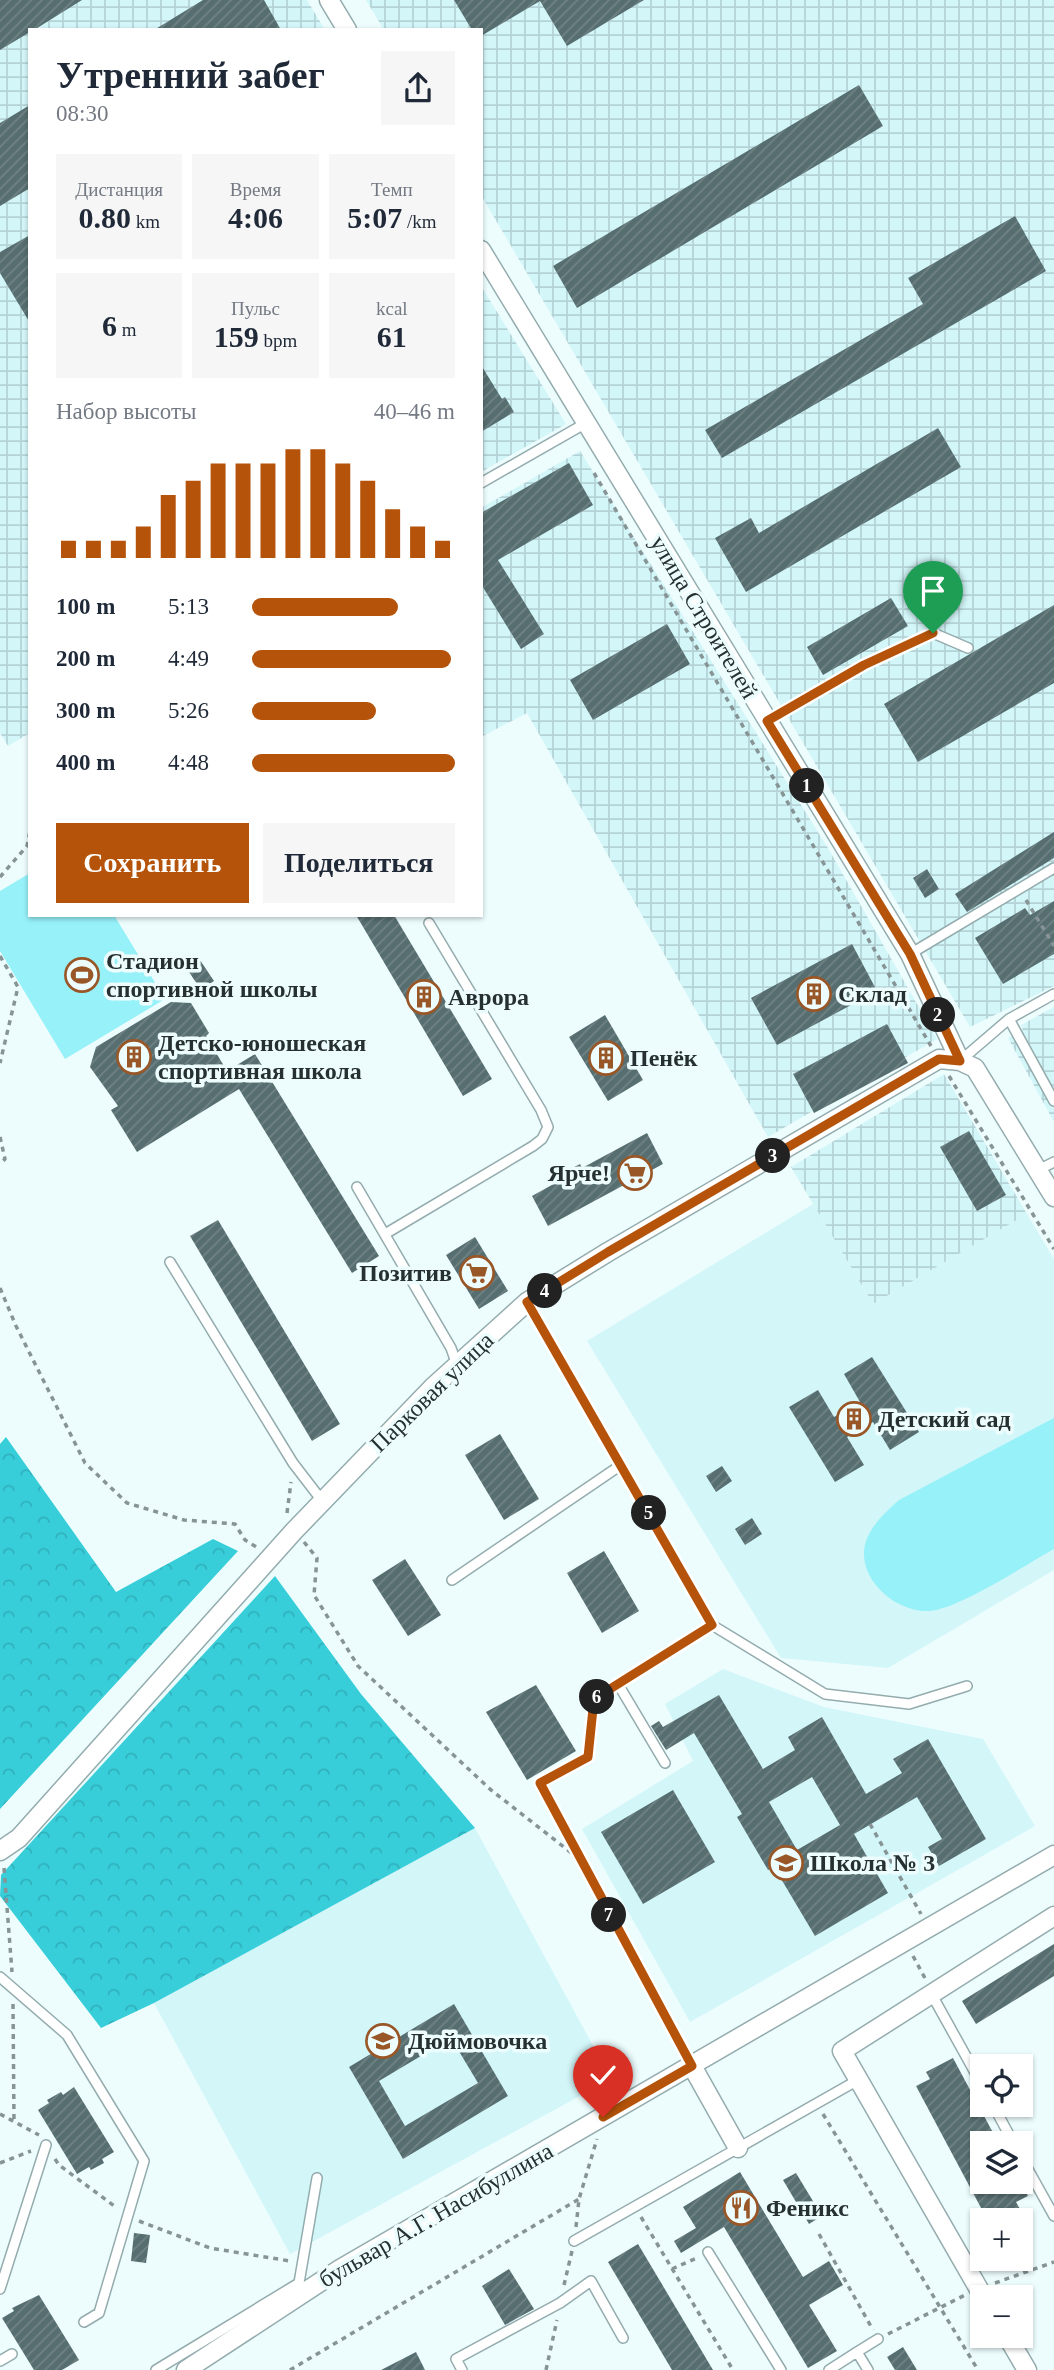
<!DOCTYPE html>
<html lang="ru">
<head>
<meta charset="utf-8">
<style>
  body { margin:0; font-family:"Times New Roman",serif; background:#f6f6f7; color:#1f2937; height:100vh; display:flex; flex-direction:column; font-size:26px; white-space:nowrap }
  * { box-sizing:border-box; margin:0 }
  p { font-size:23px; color:#747a83 }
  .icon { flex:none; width:38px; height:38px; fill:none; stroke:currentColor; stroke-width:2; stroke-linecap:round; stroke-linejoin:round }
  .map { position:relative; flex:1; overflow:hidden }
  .panel { position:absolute; left:28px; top:28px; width:455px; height:889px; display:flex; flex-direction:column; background:#fff; border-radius:0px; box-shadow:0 2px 5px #0004 }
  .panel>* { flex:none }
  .buttons { position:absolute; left:970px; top:2054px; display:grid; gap:14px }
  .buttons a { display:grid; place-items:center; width:63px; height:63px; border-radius:0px; background:#fff; box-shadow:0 2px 5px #0004; font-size:35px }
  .pin { position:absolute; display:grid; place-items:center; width:60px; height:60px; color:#fff; margin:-72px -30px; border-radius:50% 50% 50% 0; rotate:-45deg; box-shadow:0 0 7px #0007 }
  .pin .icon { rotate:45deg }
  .km { position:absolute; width:35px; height:35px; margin:-18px; border-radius:50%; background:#222; color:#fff; font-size:19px; line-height:35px; text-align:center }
  .round { display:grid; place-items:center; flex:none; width:74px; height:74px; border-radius:0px; background:#f6f6f7 }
  .head { display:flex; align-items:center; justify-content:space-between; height:119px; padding:0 28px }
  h1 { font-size:38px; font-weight:800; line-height:52px }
  .stats { display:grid; grid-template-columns:repeat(3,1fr); gap:10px; height:119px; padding:7px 28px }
  .stats div { display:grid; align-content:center; border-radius:0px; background:#f6f6f7; text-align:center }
  .stats b { font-size:30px; font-weight:800 }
  .stats small { font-size:19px; font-weight:400 }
  .stats p { font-size:19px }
  .chart { height:196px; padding:14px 28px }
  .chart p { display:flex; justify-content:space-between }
  .chart svg { width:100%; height:126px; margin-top:7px; stroke:#b45309; stroke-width:6 }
  .action { display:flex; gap:14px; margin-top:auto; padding:14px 28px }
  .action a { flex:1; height:80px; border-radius:0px; background:#b45309; color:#fff; font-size:28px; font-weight:800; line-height:80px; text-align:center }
  .action a+a { background:#f6f6f7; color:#1f2937 }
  ul { padding:0 28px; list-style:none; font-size:23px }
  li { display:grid; grid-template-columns:112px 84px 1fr; align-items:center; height:52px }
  li i { height:18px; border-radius:9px; background:#b45309 }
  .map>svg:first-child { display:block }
  .built { fill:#d3f6f9 }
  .industrial { fill:url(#industrial-grid) }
  .forest { fill:url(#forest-crowns) }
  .garden { fill:#96f1f9 }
  .building { fill:url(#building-hatch); fill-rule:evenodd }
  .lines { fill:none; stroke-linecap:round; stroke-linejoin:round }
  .lane-casing { stroke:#94acae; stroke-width:12 }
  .street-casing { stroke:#94acae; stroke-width:21 }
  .path { stroke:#879495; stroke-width:3.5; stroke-dasharray:5 5; stroke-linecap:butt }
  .lane { stroke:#fff; stroke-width:9 }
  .street { stroke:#fff; stroke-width:18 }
  .route-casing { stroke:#fff; stroke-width:14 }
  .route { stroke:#b45309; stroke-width:9 }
  .labels { text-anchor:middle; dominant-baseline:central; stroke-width:7; stroke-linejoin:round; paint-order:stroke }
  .street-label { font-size:24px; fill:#263031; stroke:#edfdfe }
  .poi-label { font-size:24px; font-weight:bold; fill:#263031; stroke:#edfdfe; text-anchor:start }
</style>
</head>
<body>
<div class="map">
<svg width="1054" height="2370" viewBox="0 0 1054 2370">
  <defs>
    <pattern id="industrial-grid" width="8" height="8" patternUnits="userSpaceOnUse" patternTransform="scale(1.75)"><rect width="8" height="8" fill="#d3f6f9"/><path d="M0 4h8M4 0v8" fill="none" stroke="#b5d3d6"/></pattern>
    <pattern id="forest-crowns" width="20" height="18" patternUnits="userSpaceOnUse" patternTransform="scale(1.75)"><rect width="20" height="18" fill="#37ceda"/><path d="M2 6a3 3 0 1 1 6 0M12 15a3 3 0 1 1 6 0" fill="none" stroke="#30b1bc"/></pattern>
    <pattern id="building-hatch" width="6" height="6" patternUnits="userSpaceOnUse" patternTransform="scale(1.75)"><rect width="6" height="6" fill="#576e70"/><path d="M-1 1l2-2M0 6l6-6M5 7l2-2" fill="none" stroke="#718384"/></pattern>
  </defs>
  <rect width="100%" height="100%" fill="#edfdfe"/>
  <!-- built -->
  <path class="built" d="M813,1204L873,1304L1027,1214L1054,1259V1570L888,1668L781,1658L587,1341Z
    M723,1669L824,1707L983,1739L1035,1826L690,2022L582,1829L693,1761L665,1704Z
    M475,1828L611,2079L290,2254L154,2003Z"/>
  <!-- industrial -->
  <path class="industrial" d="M0,0H307L325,30H30V733L8,746L0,733Z
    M366,0H1054V986L970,1027L481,195V30H384Z
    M481,286L566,424L481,472Z
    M580,451L828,848L937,1039L768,1137L527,713L481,737V508Z
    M1054,1007V1122L1008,1038L1023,1029L1021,1025Z
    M944,1074L1027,1214L873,1304L791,1167Z"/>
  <!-- forest -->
  <path class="forest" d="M6,1437L116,1592L213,1539L238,1551L0,1809V1444Z
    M275,1576L361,1694L475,1828L154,2003L101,2028L0,1896L1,1875Z"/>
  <!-- garden -->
  <path class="garden" d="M30,873V915H114L165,999L65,1059L0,951V891Z
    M1054,1418V1549C1025,1565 959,1609 929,1611C899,1613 863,1584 864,1553C864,1532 884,1513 899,1500Z"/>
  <!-- building -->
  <path class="building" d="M0,0H82L34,30H30V32L0,50Z
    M203,0H264L281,30H154Z
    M454,0H644L567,46L540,1L481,36V30H472Z
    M859,85L883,126L577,308L553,266Z
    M30,105V188L0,206V123Z
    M1015,216L1046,271L722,458L705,430L923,304L908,278Z
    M30,235V323L0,273V252Z
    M481,365L502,399L505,397L514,412L481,432Z
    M938,428L961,467L746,592L715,538L751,518L759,533Z
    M569,463L593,505L498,560L544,634L521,649L481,584V513Z
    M891,598L908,626L823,675L807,647Z
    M1054,605V683L918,762L884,704Z
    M667,624L690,664L593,720L570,680Z
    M1054,832V858L967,912L955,894Z
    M927,869L939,889L925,898L913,878Z
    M1054,901V954L1003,984L975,938L1025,908L1030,915Z
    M356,915H394L492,1079L463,1096Z
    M852,944L877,991L777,1045L751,998Z
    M200,960L214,981L201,990L187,969Z
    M171,1002L191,1003L209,1033L206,1036L227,1071L255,1054L379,1256L352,1273L239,1089L137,1152L111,1110L118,1106L90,1067L96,1047Z
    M605,1015L643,1080L608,1101L569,1037Z
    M887,1024L908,1063L814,1113L793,1074Z
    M969,1131L1006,1195L977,1211L940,1147Z
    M647,1133L663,1164L548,1226L532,1196L559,1181L557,1176L580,1164L582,1168Z
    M218,1220L340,1424L312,1441L190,1236Z
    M475,1237L508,1291L479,1309L446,1255Z
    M872,1357L919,1432L890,1450L873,1422L847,1437L864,1465L835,1482L789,1407L818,1390L834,1417L860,1402L844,1374Z
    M500,1434L539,1499L504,1520L465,1455Z
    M722,1466L732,1481L716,1492L706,1476Z
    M752,1518L762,1534L745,1545L735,1529Z
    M604,1551L639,1611L602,1633L567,1573Z
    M405,1559L441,1615L408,1636L372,1580Z
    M536,1685L576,1751L527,1780L486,1712Z
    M719,1695L763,1769L795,1750L788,1737L822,1717L866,1794L902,1773L893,1759L928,1739L986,1839L939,1866L928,1847L942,1839L917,1797L854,1834L888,1893L815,1936L774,1867L768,1870L737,1817L742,1814L694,1733L666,1750L651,1726L659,1721L663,1727ZM812,1777L840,1825L797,1850L769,1802Z
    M673,1790L715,1862L643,1904L601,1832Z
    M1054,1944V1976L976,2024L962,2001Z
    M454,2004L508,2096L403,2159L349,2067ZM451,2038L478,2083L405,2126L379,2081Z
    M953,2058L999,2144H982V2182H1020L1028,2196L1016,2202L1021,2211L1002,2221H988L916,2086L930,2079L926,2072Z
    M74,2087L114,2152L102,2159L104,2163L91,2170L89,2167L77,2174L38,2110L49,2103L47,2100L61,2092L63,2095Z
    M740,2172L803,2277L829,2261L843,2285L809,2305L837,2351L808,2368L724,2227L681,2253L674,2241L696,2228L683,2207Z
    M796,2173L822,2216L809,2224L783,2180Z
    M134,2233L150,2235L146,2263L131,2261Z
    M638,2244L713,2370H672L608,2262Z
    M509,2269L534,2309L505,2325L482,2286Z
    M39,2295L79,2360L62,2370H34L2,2318L14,2311L12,2308Z
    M903,2347L917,2370H895L887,2357Z
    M416,2352L425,2370H381Z"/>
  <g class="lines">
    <!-- lane casing -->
    <g class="lane-casing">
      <path id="lane" d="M481,483L586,423
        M767,721L864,665L933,633L968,648
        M910,954L1054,868
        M1009,1019L1054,1101
        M960,1061L1009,1019L1054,994
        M1038,1170L1054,1162
        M357,1187L451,1348L457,1365
        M385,1234L533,1146L542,1139L548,1127L541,1110L429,923
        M170,1262L293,1463L323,1502
        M527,1302L712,1625L825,1694L909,1704L967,1686
        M452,1580L621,1465
        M618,1684L665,1763
        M595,1699L712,1625
        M0,1977L67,2035L144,2161L99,2313L84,2322
        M932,1995L982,2085
        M993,2105L1014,2144
        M1020,2155L1054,2216
        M574,2241L858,2080
        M708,2252L781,2370
        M0,2289L46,2145
        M857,2352L878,2339
        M0,2361L12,2354
        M156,2370L299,2283L317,2178
        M462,2370L456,2359L560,2303L591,2281L623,2338
        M829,2370L857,2352L868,2370"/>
    </g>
    <!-- street casing -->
    <g class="street-casing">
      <path id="street" d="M329,0L347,30
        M481,250L910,954L960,1061
        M0,1851L19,1838L294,1531L433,1387L527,1302L608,1252L939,1059L960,1061L975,1068L1054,1197
        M692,2066L738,2148
        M984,2298L842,2051L1054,1916
        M1007,2336L1027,2370
        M186,2370L340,2269L1054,1855"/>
    </g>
    <!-- path -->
    <path class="path" d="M594,473L931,1046
      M0,877L27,846L30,831
      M1026,900L1054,946
      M0,956L18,987L0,1063
      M949,1076L1054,1249
      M0,1137L5,1159L0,1164
      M0,1288L16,1326L85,1463L127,1503L184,1520L235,1524L245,1540L258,1548
      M287,1513L291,1482
      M304,1542L317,1558L314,1595L358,1666L491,1790L578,1858
      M593,1712L588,1757L540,1783L685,2052
      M870,1824L921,1914
      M4,1868L12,1972
      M913,1956L926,1980
      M13,2004L14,2121
      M0,2114L39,2135
      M823,2114L978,2370
      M55,2159L59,2165L117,2208
      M0,2163L31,2151
      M641,2217L733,2370
      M139,2221L210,2248L290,2261
      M576,2227L579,2199L597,2139
      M819,2234L873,2330
      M672,2269L699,2257
      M995,2283L1054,2262
      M564,2285L572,2251
      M888,2334L965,2295
      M290,2370L579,2199
      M546,2370L557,2320"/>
    <!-- lane -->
    <use href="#lane" class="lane"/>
    <!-- street -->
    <use href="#street" class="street"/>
  </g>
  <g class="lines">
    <!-- route casing -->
    <g class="route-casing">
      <path id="route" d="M603,2117L692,2066L540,1783L588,1757L594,1699L712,1625L527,1302L608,1252L939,1059L960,1061L910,954L767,721L864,665L933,633"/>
    </g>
    <!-- route -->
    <use href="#route" class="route"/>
  </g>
  <!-- icons -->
  <defs>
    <g id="stadium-ring" transform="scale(1.75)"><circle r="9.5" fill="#edfdfe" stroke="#995627" stroke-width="1.5"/><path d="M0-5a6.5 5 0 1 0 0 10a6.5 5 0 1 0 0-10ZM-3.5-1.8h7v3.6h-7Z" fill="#995627"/></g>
    <g id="building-ring" transform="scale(1.75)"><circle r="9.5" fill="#edfdfe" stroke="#995627" stroke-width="1.5"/><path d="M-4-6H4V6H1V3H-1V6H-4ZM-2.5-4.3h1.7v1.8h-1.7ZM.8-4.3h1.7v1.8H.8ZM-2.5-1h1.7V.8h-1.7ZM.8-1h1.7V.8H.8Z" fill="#995627"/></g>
    <g id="supermarket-ring" transform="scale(1.75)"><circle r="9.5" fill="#edfdfe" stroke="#995627" stroke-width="1.5"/><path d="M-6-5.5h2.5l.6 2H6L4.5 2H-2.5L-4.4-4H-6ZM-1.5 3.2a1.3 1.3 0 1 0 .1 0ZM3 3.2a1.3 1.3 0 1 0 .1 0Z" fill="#995627"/></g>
    <g id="school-ring" transform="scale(1.75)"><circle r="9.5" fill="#edfdfe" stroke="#995627" stroke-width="1.5"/><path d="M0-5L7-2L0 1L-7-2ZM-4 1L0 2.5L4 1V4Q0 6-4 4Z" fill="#995627"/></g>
    <g id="restaurant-ring" transform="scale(1.75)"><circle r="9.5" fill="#edfdfe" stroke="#995627" stroke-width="1.5"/><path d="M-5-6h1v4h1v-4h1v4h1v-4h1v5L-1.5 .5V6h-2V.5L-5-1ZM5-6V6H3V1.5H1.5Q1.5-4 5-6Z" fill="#995627"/></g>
  </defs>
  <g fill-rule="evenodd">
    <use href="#stadium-ring" x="82" y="975"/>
    <use href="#building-ring" x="814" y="994"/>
    <use href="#building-ring" x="424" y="997"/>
    <use href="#building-ring" x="134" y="1057"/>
    <use href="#building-ring" x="606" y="1058"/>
    <use href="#supermarket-ring" x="635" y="1173"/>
    <use href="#supermarket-ring" x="477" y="1273"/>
    <use href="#building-ring" x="854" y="1419"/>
    <use href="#school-ring" x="786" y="1863"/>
    <use href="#school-ring" x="383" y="2041"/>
    <use href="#restaurant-ring" x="741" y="2208"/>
  </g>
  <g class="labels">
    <!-- street labels -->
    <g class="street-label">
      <text transform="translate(704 617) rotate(59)">улица Строителей</text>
      <text transform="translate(432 1392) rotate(-44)">Парковая улица</text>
      <text transform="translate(436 2215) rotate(-30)">бульвар А.Г. Насибуллина</text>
    </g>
    <!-- poi labels -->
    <g class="poi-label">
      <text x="106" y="961">Стадион<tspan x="106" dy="28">спортивной школы</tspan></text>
      <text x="838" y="994">Склад</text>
      <text x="448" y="997">Аврора</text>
      <text x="158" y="1043">Детско-юношеская<tspan x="158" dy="28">спортивная школа</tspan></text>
      <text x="630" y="1058">Пенёк</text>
      <text x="610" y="1173" text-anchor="end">Ярче!</text>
      <text x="452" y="1273" text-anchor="end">Позитив</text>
      <text x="878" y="1419">Детский сад</text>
      <text x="810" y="1863">Школа № 3</text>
      <text x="408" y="2041">Дюймовочка</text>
      <text x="766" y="2208">Феникс</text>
    </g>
  </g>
</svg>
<div class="buttons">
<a><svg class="icon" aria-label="locate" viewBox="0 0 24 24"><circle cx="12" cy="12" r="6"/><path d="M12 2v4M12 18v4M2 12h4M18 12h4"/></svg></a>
<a><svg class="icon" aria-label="layers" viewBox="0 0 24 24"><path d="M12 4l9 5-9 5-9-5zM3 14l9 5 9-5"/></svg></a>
<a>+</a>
<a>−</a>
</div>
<div class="pin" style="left:933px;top:633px;background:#1e9e55"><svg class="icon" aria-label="arrive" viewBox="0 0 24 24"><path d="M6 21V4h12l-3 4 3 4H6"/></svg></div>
<div class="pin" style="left:603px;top:2117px;background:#d93025"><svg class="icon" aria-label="check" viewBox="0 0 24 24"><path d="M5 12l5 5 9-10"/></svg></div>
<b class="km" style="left:807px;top:786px">1</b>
<b class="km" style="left:938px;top:1015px">2</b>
<b class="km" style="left:773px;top:1156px">3</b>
<b class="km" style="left:545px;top:1291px">4</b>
<b class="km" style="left:649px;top:1513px">5</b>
<b class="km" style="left:597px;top:1697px">6</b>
<b class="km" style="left:609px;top:1915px">7</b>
<section class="panel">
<div class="head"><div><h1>Утренний забег</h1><p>08:30</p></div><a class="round"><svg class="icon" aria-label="share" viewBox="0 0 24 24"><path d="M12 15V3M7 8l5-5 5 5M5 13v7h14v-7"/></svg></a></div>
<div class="stats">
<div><p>Дистанция</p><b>0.80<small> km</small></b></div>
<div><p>Время</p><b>4:06</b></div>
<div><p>Темп</p><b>5:07<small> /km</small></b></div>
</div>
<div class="stats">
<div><b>6<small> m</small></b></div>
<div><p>Пульс</p><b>159<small> bpm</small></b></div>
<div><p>kcal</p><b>61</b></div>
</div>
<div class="chart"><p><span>Набор высоты</span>40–46 m</p>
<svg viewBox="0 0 160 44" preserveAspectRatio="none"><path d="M5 44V38M15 44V38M25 44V38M35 44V33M45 44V22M55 44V17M65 44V11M75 44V11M85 44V11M95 44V6M105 44V6M115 44V11M125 44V17M135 44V27M145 44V33M155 44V38"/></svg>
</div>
<ul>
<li><b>100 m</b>5:13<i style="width:72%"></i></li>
<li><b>200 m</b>4:49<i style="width:98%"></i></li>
<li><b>300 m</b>5:26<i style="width:61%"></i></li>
<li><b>400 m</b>4:48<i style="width:100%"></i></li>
</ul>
<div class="action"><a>Сохранить</a><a>Поделиться</a></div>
</section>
</div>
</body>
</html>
